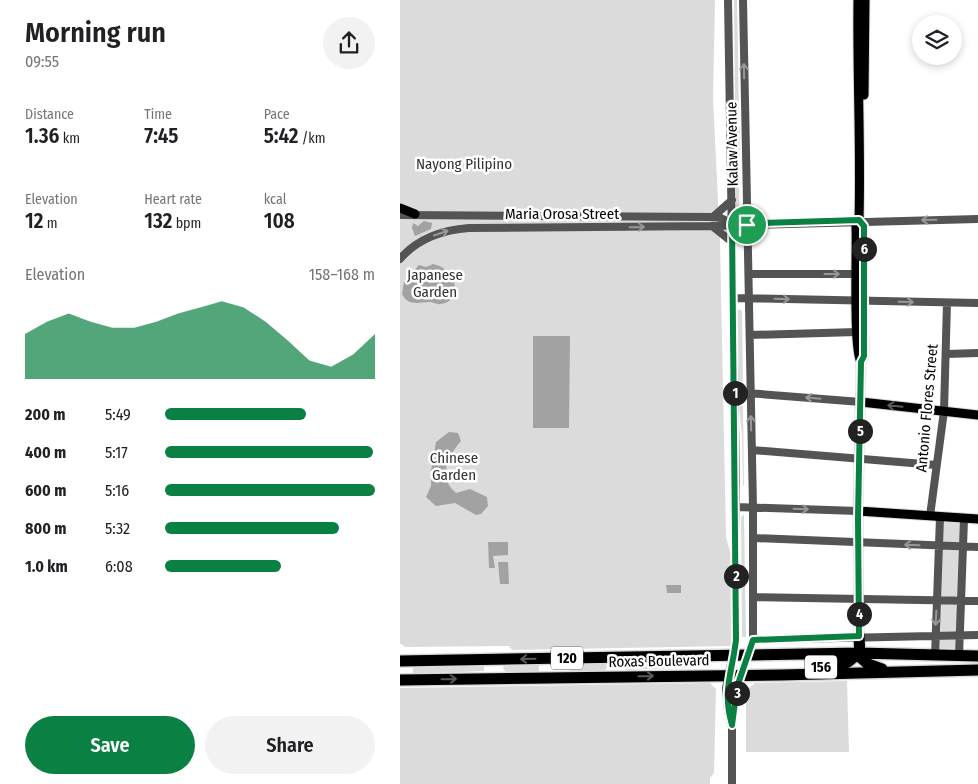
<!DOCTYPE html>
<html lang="en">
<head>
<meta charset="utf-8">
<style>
  body { margin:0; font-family:"Fira Sans Condensed",sans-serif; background:#f2f2f2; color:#202124; height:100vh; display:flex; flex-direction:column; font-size:19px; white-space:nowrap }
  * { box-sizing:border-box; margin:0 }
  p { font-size:16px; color:#757577 }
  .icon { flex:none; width:28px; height:28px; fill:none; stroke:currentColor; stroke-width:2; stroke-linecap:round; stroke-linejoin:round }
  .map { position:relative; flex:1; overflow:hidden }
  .details { display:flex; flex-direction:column; background:#fff; width:400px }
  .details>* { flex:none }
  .tools { position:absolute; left:512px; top:15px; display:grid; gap:10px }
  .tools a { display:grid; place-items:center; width:50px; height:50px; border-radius:50%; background:#fff; box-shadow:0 2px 8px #0003; font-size:25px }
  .pin { position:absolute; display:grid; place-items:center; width:42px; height:42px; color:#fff; margin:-21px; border:2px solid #fff; border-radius:50%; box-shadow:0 1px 5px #0007 }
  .km { position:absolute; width:25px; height:25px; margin:-12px; border-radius:50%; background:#222; color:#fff; font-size:14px; line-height:25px; text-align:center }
  .round { display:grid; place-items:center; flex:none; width:52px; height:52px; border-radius:26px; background:#f2f2f2 }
  .overview { display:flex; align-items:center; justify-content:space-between; height:85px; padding:0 25px }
  h1 { font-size:28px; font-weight:600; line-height:38px }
  .stats { display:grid; grid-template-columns:repeat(3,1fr); gap:8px; height:85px; padding:5px 25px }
  .stats div { display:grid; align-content:center }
  .stats b { font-size:21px; font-weight:600 }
  .stats small { font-size:14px; font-weight:400 }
  .stats p { font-size:14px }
  .chart { height:140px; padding:10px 25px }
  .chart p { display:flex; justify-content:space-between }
  .chart svg { width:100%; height:90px; margin-top:5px; fill:#0b8043; opacity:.7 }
  .primary-button { display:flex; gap:10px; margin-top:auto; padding:10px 25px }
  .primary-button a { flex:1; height:58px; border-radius:30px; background:#0b8043; color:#fff; font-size:20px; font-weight:600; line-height:58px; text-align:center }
  .primary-button a+a { background:#f2f2f2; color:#202124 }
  ul { padding:0 25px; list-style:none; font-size:16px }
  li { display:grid; grid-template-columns:80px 60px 1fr; align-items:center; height:38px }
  li i { height:12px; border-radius:6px; background:#0b8043 }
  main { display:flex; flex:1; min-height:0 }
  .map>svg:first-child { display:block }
  .green { fill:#dbdbdb }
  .water { fill:#a2a2a2 }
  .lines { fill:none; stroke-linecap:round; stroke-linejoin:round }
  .major-casing { stroke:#dbdbdb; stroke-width:11 }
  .highway-casing { stroke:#dbdbdb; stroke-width:14 }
  .minor { stroke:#545454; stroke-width:8 }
  .major { stroke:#000; stroke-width:9 }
  .highway { stroke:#000; stroke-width:11 }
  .oneway { stroke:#989898 }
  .oneway2 { stroke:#595959 }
  .route-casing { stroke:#fff; stroke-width:10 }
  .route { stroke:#0b8043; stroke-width:6 }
  .labels { text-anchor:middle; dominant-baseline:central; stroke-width:5; stroke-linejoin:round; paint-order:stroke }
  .shield { fill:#fff; stroke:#4c4c4c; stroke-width:1 }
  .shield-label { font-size:14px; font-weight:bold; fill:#000 }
  .street-label { font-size:15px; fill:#000; stroke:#fff }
  .park-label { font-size:15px; fill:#323232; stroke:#fff }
</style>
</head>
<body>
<main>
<section class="details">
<div class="overview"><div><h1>Morning run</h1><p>09:55</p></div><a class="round"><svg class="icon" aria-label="share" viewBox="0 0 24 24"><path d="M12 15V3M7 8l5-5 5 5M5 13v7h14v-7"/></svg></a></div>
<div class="stats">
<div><p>Distance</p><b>1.36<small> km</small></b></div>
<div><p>Time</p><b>7:45</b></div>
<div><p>Pace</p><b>5:42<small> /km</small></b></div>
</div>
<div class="stats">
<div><p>Elevation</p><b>12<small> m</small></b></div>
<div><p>Heart rate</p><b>132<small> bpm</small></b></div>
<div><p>kcal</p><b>108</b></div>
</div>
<div class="chart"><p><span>Elevation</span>158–168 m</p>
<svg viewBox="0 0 160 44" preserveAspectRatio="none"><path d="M0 44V22L10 16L20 12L30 16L40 19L50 19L60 16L70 12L80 9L90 6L100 9L110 16L120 25L130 35L140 38L150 32L160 22V44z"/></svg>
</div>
<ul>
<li><b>200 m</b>5:49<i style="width:67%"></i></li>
<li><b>400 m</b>5:17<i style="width:99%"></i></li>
<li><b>600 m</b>5:16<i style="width:100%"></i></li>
<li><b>800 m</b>5:32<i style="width:83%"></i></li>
<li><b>1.0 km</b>6:08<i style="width:55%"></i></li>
</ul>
<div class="primary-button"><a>Save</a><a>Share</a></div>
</section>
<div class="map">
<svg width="578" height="784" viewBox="0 0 578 784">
  <rect width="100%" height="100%" fill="#fff"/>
  <!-- green -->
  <path class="green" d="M0,0H315L313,99L320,241L326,537L331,555V646L112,650L109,646L5,647L0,643Z
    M334,0H337L339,110L337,113L335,110Z
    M337,124L340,127L339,210L336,207L335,128Z
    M339,309L342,311L343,381H338L337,312Z
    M339,406H343L344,485H343L342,436Z
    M344,514L346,637H342L341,517Z
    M543,515L562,516L556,650H538Z
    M299,661V667L226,670L223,667L227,662Z
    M170,662L206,663L207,668L204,671H170Z
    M139,663V672H106L103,669L104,665Z
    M55,664L84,665V671L13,674V667Z
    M447,681L449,752H346V698L349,688L355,683Z
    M310,683L316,689L314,773L310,778V784H0V688Z"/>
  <!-- water -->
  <path class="water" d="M24,221L32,223L31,229L15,236L12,228L13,223L18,226Z
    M33,264C58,269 63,301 41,304C37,305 33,302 30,302C18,302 9,307 2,294L4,282L19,265L26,267Z
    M133,336H170L169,428H133Z
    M49,432L58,433L61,441C48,456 37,477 56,493L70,489L87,497L88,506L81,514L76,515L55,503L36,506L26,497L31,486V471L36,442Z
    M88,542H108V555L93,556L95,568H89Z
    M98,562H108L109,584H100Z
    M266,585H281V593H267Z"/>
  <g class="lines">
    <!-- major casing -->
    <g class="major-casing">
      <path id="major" d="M458,0C457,74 461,147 459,220L456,226C457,249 453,349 461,362
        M464,95L465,0
        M0,208L15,214
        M461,402L578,415
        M458,511L578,519
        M459,636L458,511L461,362L464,356L463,226L459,220"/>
    </g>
    <!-- highway casing -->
    <g class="highway-casing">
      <path id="highway" d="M459,636L460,657L468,664L482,669
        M0,661L459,653L578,656
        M414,668L448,662L459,653
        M0,680L381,675L578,670"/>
    </g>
    <!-- minor -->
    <path class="minor" d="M328,0L336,481V640L326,688L328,711L331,724
      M0,215L313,217L321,218L332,224
      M313,217L332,200
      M312,226L332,242
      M0,259C18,238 43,230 69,228L312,226L578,219
      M349,274H457
      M334,298L578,303
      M350,335L457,332
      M547,354L578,353
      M335,392L461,402
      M352,450L536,465
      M336,507L458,511
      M530,516L544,411L547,303
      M353,538L578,547
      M353,597L578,601
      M353,640L578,635
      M535,656L540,517
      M559,656L564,519
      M332,784V725L337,687L353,640V507L343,0"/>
    <!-- major -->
    <use href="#major" class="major"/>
    <!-- highway -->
    <use href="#highway" class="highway"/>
  </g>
  <!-- one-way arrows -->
  <defs><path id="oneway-shaft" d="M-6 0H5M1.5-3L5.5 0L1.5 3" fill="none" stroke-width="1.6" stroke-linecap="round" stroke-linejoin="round" transform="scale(1.25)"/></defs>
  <g class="oneway">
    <use href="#oneway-shaft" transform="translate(344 71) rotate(-91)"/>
    <use href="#oneway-shaft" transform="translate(529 220) rotate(179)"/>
    <use href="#oneway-shaft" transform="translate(237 227) rotate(-1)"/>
    <use href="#oneway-shaft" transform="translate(41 233) rotate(-19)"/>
    <use href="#oneway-shaft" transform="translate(432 274)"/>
    <use href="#oneway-shaft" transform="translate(382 299) rotate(2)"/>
    <use href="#oneway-shaft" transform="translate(506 302) rotate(1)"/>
    <use href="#oneway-shaft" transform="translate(413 398) rotate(-175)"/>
    <use href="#oneway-shaft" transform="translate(351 423) rotate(-91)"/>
    <use href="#oneway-shaft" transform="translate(401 509) rotate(2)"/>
    <use href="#oneway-shaft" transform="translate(512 545) rotate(-178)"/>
    <use href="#oneway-shaft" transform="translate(536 618) rotate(93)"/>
  </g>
  <g class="oneway2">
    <use href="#oneway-shaft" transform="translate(495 406) rotate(-174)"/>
    <use href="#oneway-shaft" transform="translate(128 659) rotate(179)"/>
    <use href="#oneway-shaft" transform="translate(246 676) rotate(-1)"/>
    <use href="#oneway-shaft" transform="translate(49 679) rotate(-1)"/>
  </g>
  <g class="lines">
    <!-- route casing -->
    <g class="route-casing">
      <path id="route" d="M459,220L464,226V356L461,362L458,518L459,636L353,640L337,687L332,725C322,690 332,674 336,640L332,224Z"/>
    </g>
    <!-- route -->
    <use href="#route" class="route"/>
  </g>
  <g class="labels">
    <!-- shield labels -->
    <g class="shield">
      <rect x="151" y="646.5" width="32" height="23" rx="4"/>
      <rect x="405" y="655.5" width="32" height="23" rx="4"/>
    </g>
    <g class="shield-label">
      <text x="167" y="658">120</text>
      <text x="421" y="667">156</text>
    </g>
    <!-- street labels -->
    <g class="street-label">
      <text transform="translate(332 144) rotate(-91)">Kalaw Avenue</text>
      <text x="162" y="214">Maria Orosa Street</text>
      <text transform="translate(527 408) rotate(-85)">Antonio Flores Street</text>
      <text transform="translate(259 661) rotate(-1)">Roxas Boulevard</text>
    </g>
    <!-- park labels -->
    <g class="park-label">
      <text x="64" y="164">Nayong Pilipino</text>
      <text x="35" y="275">Japanese<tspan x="35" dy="17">Garden</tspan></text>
      <text x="54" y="458">Chinese<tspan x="54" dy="17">Garden</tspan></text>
    </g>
  </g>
</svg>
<div class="tools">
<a><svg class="icon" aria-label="layers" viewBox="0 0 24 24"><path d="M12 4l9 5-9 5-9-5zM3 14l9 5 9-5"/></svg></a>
</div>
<div class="pin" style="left:347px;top:225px;background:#1e9e55"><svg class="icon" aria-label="arrive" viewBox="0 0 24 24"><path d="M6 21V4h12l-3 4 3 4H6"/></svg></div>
<b class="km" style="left:335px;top:393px">1</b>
<b class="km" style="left:336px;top:576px">2</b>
<b class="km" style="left:337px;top:693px">3</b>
<b class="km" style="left:459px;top:614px">4</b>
<b class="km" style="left:460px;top:431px">5</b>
<b class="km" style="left:464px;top:249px">6</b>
</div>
</main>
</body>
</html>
